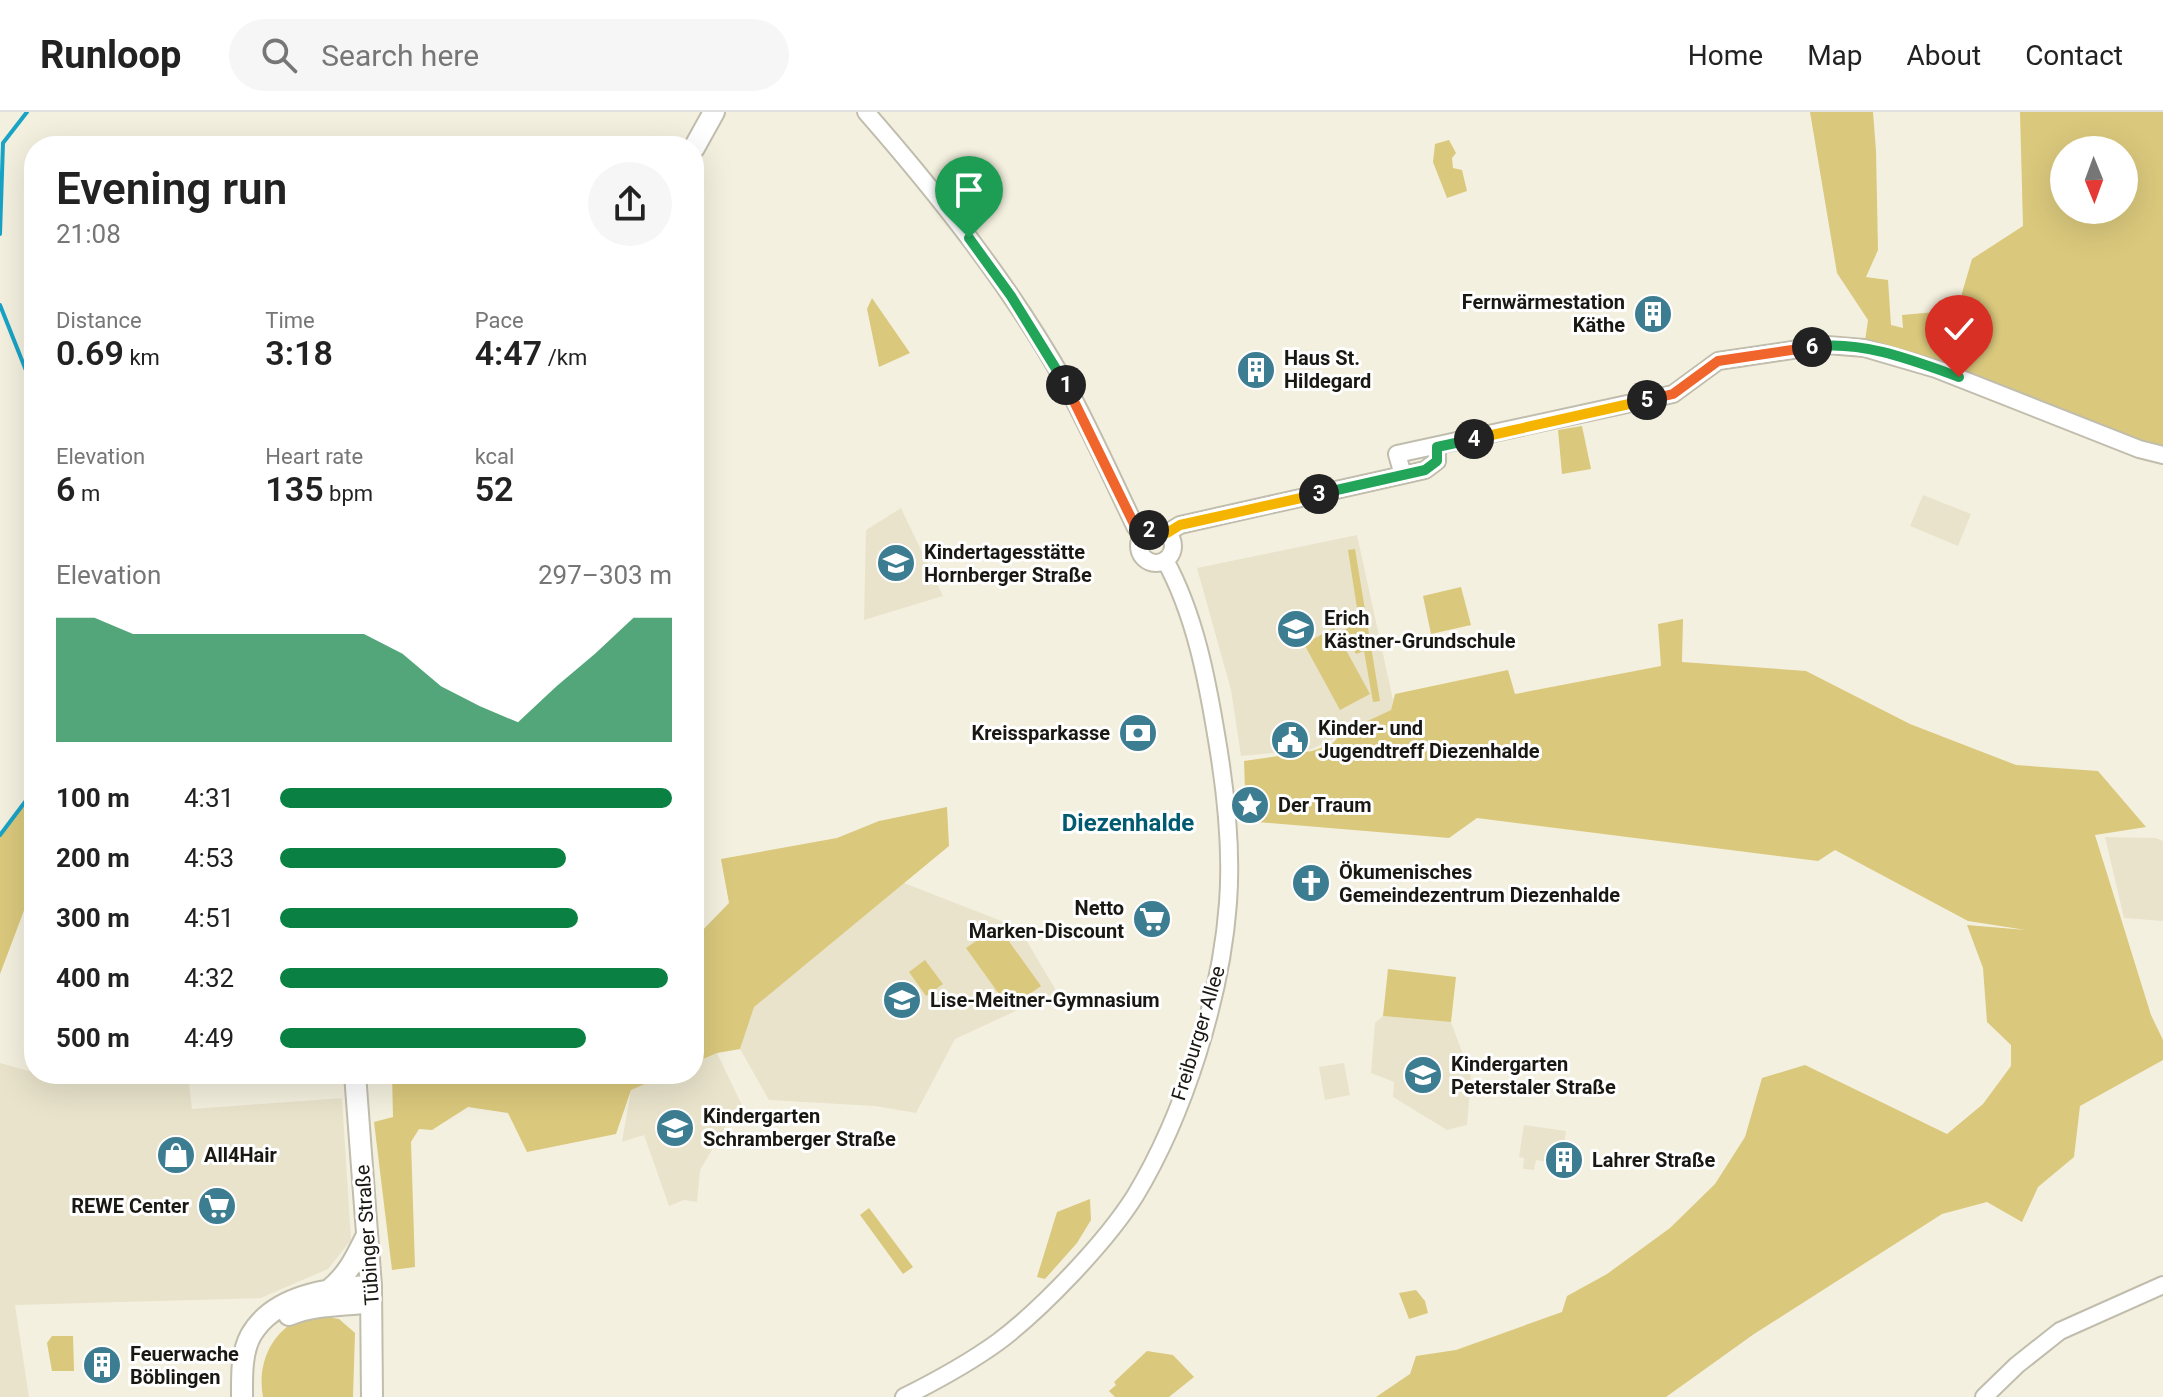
<!DOCTYPE html>
<html lang="en">
<head>
<meta charset="utf-8">
<style>
  body { margin:0; font-family:Roboto,sans-serif; background:#f6f6f6; color:#222; height:100vh; display:flex; flex-direction:column; font-size:30px; white-space:nowrap }
  * { box-sizing:border-box; margin:0 }
  p { font-size:26px; color:#767676 }
  .icon { flex:none; width:44px; height:44px; fill:none; stroke:currentColor; stroke-width:2; stroke-linecap:round; stroke-linejoin:round }
  .map { position:relative; flex:1; overflow:hidden }
  .sheet { position:absolute; left:24px; top:24px; width:680px; height:948px; display:flex; flex-direction:column; background:#fff; border-radius:32px; box-shadow:0 8px 32px #0002 }
  .sheet>* { flex:none }
  .needle { width:52px; rotate:179deg }
  .fabs { position:absolute; left:2050px; top:24px; display:grid; gap:16px }
  .fabs a { display:grid; place-items:center; width:88px; height:88px; border-radius:50%; background:#fff; box-shadow:0 8px 32px #0002; font-size:40px }
  .pin { position:absolute; display:grid; place-items:center; width:68px; height:68px; color:#fff; margin:-82px -34px; border-radius:50% 50% 50% 0; rotate:-45deg; box-shadow:0 0 8px #0007 }
  .pin .icon { rotate:45deg }
  .km { position:absolute; width:40px; height:40px; margin:-20px; border-radius:50%; background:#222; color:#fff; font-size:22px; line-height:40px; text-align:center }
  .round { display:grid; place-items:center; flex:none; width:84px; height:84px; border-radius:42px; background:#f6f6f6 }
  .head { display:flex; align-items:center; justify-content:space-between; height:136px; padding:0 32px }
  h1 { font-size:44px; font-weight:600; line-height:60px }
  .figures { display:grid; grid-template-columns:repeat(3,1fr); gap:12px; height:136px; padding:8px 32px }
  .figures div { display:grid; align-content:center }
  .figures b { font-size:34px; font-weight:600 }
  .figures small { font-size:22px; font-weight:400 }
  .figures p { font-size:22px }
  .chart { height:224px; padding:16px 32px }
  .chart p { display:flex; justify-content:space-between }
  .chart svg { width:100%; height:144px; margin-top:8px; fill:#0b8043; opacity:.7 }
  ul { padding:0 32px; list-style:none; font-size:26px }
  li { display:grid; grid-template-columns:128px 96px 1fr; align-items:center; height:60px }
  li i { height:20px; border-radius:10px; background:#0b8043 }
  header { display:flex; align-items:center; gap:48px; box-sizing:border-box; height:112px; padding:0 40px; background:#fff; border-bottom:2px solid #e0e0e0 }
  header strong { font-size:38px }
  nav { display:flex; gap:44px; margin-inline-start:auto; font-size:28px }
  .search { width:560px; height:72px; background:#f6f6f6; display:flex; align-items:center; gap:20px; box-sizing:border-box; padding:0 28px; border-radius:44px; color:#767676; font-size:30px }
  .map>svg:first-child { display:block }
  .built { fill:#e9e3cb }
  .green { fill:#dac87c; fill-rule:evenodd }
  .lines { fill:none; stroke-linecap:round; stroke-linejoin:round }
  .stream { stroke:#19a3c5; stroke-width:4 }
  .tertiary-casing { stroke:#c1bdad; stroke-width:20 }
  .secondary-casing { stroke:#c1bdad; stroke-width:24 }
  .tertiary { stroke:#fff; stroke-width:16 }
  .secondary { stroke:#fff; stroke-width:20 }
  .split-1-casing { stroke:#fff; stroke-width:16 }
  .split-2-casing { stroke:#fff; stroke-width:16 }
  .split-3-casing { stroke:#fff; stroke-width:16 }
  .split-4-casing { stroke:#fff; stroke-width:16 }
  .split-5-casing { stroke:#fff; stroke-width:16 }
  .split-6-casing { stroke:#fff; stroke-width:16 }
  .split-7-casing { stroke:#fff; stroke-width:16 }
  .split-1 { stroke:#22a559; stroke-width:10 }
  .split-2 { stroke:#f0652b; stroke-width:10 }
  .split-3 { stroke:#f5b400; stroke-width:10 }
  .split-4 { stroke:#22a559; stroke-width:10 }
  .split-5 { stroke:#f5b400; stroke-width:10 }
  .split-6 { stroke:#f0652b; stroke-width:10 }
  .split-7 { stroke:#22a559; stroke-width:10 }
  .labels { text-anchor:middle; dominant-baseline:central; stroke-width:6; stroke-linejoin:round; paint-order:stroke }
  .poi-label { font-size:20px; font-weight:bold; fill:#1a1812; stroke:#fff; text-anchor:start }
  .street-label { font-size:20px; fill:#1a1812; stroke:#fff }
  .quarter-label { font-size:24px; font-weight:bold; fill:#005a70; stroke:#fff }
</style>
</head>
<body>
<header>
<strong>Runloop</strong>
<div class="search"><svg class="icon" aria-label="search" viewBox="0 0 24 24"><circle cx="10" cy="10" r="6"/><path d="M15 15l6 6"/></svg>Search here</div>
<nav><a>Home</a><a>Map</a><a>About</a><a>Contact</a></nav>
</header>
<div class="map">
<svg width="2163" height="1285" viewBox="0 0 2163 1285">
  <rect width="100%" height="100%" fill="#f4f0df"/>
  <!-- built -->
  <path class="built" d="M1923,383L1971,402L1958,434L1910,414Z
    M901,396L943,484L864,508L866,418Z
    M1357,423L1393,588L1391,598L1312,637L1241,644L1231,578L1197,456Z
    M2105,725L2156,726L2163,729V809L2124,806Z
    M904,771L1019,816L1057,880L955,927L916,1001L875,994L769,988L740,937L753,895Z
    M1383,904L1451,910L1471,964L1467,1013L1447,1018L1393,985L1394,970L1371,961L1375,911Z
    M717,941L750,1010L729,1009L700,1058L697,1090L684,1088L669,1094L644,1023L622,1030L631,978L668,962H694V951Z
    M0,951L51,965L52,962H188L192,997L342,986L351,1128L328,1157L261,1186L15,1193L29,1285H0Z
    M1344,951L1350,983L1325,988L1319,955Z
    M1524,1013L1566,1019L1561,1052L1536,1048L1534,1058L1523,1057L1524,1046L1519,1045Z"/>
  <!-- green -->
  <path class="green" d="M1810,0H1873L1876,39L1878,138L1866,165L1888,168L1891,213L1903,216L1902,203L1957,198L1972,147L2023,114L2020,0H2163V343L1864,236L1868,208L1837,161ZM2064,38H2124V98H2064Z
    M1449,28L1456,41L1452,46L1453,56L1462,58L1467,79L1447,86L1433,50L1435,32Z
    M872,186L910,241L879,255L867,197Z
    M1582,314L1591,357L1562,362L1558,318Z
    M1355,437L1380,589L1373,590L1364,539L1356,542L1343,519L1359,509L1348,438Z
    M1461,475L1471,513L1431,522L1423,484Z
    M1683,507L1682,550L1806,559L1910,612L2016,653L2098,659L2146,715L2095,723L2151,903L2163,928V948L2080,994L2074,1045L2038,1075L2022,1110L1987,1090L1942,1102L1754,1222L1666,1285H1376L1410,1262L1416,1244L1456,1238L1562,1200L1567,1184L1607,1162L1670,1116L1715,1072L1745,1025L1762,966L1805,953L1947,1022L1983,992L2011,954V933L1987,910L1983,856L1967,813L2026,818L1968,809L1835,738L1818,749L1477,706L1449,726L1246,709L1244,649L1312,639L1332,632L1342,621L1391,598L1395,582L1508,558L1515,582L1661,554L1658,512Z
    M1334,516L1370,582L1340,598L1304,532Z
    M34,678V772L0,862V723Z
    M947,695L949,734L754,895L740,937L717,941L694,951V827L729,791L721,747L837,726L879,709Z
    M998,814L1041,874L1009,896L966,836Z
    M925,848L943,872L926,884L909,860Z
    M1388,857L1456,865L1451,910L1383,904Z
    M392,962H668L631,978L616,1022L527,1040L508,1001L468,995L432,1018L419,1017L411,1030L415,1155L392,1158L374,1010L393,1005Z
    M1090,1087L1091,1108L1077,1131L1045,1167L1037,1165L1057,1100Z
    M869,1096L913,1155L903,1162L860,1103Z
    M1416,1178L1425,1189L1428,1201L1409,1207L1399,1181Z
    M313,1203L339,1207L355,1221L353,1285H263C258,1259 266,1231 288,1214C295,1209 305,1206 313,1203Z
    M52,1224H73L74,1259H52L47,1231Z
    M1147,1239L1173,1243L1194,1265L1169,1285H1115L1109,1279L1116,1273L1114,1270Z"/>
  <g class="lines">
    <!-- stream -->
    <path class="stream" d="M0,122L3,31L27,0
      M0,193L29,266L34,272
      M0,723L34,678"/>
    <!-- tertiary casing -->
    <g class="tertiary-casing">
      <path id="tertiary" d="M866,0C940,85 1010,173 1065,271C1090,317 1112,366 1135,414L1142,423
        M1403,363L1425,358L1437,349V335
        M1139 434a17 17 0 1 1 34 0a17 17 0 1 1-34 0Z
        M1167,421L1180,413L1403,363L1397,342L1673,282L1718,249L1827,233L1864,236L1936,257L2139,337L2163,343
        M904,1285C936,1269 969,1251 998,1230C1042,1197 1106,1130 1135,1084C1184,1003 1221,886 1228,791C1232,738 1226,681 1217,628C1207,567 1195,503 1165,448
        M1984,1285L2017,1253L2060,1219L2163,1173"/>
    </g>
    <!-- secondary casing -->
    <g class="secondary-casing">
      <path id="secondary" d="M694,36L714,0
        M355,962L371,1174L372,1285
        M329,1178C348,1163 356,1145 367,1123
        M289,1203C316,1192 343,1194 371,1190
        M242,1285C242,1265 241,1241 251,1223C274,1183 330,1176 371,1174"/>
    </g>
    <!-- tertiary -->
    <use href="#tertiary" class="tertiary"/>
    <!-- secondary -->
    <use href="#secondary" class="secondary"/>
  </g>
  <g class="lines">
    <!-- split-1 casing -->
    <g class="split-1-casing">
      <path id="split-1" d="M969,126L1011,184L1066,273"/>
    </g>
    <!-- split-2 casing -->
    <g class="split-2-casing">
      <path id="split-2" d="M1066,273L1135,414L1142,423L1149,418"/>
    </g>
    <!-- split-3 casing -->
    <g class="split-3-casing">
      <path id="split-3" d="M1149,418L1161,417L1167,421L1180,413L1319,382"/>
    </g>
    <!-- split-4 casing -->
    <g class="split-4-casing">
      <path id="split-4" d="M1319,382L1425,358L1437,349V335L1474,327"/>
    </g>
    <!-- split-5 casing -->
    <g class="split-5-casing">
      <path id="split-5" d="M1474,327L1647,288"/>
    </g>
    <!-- split-6 casing -->
    <g class="split-6-casing">
      <path id="split-6" d="M1647,288L1673,282L1718,249L1812,235"/>
    </g>
    <!-- split-7 casing -->
    <g class="split-7-casing">
      <path id="split-7" d="M1812,235C1861,228 1912,248 1959,265"/>
    </g>
    <!-- split-1 -->
    <use href="#split-1" class="split-1"/>
    <!-- split-2 -->
    <use href="#split-2" class="split-2"/>
    <!-- split-3 -->
    <use href="#split-3" class="split-3"/>
    <!-- split-4 -->
    <use href="#split-4" class="split-4"/>
    <!-- split-5 -->
    <use href="#split-5" class="split-5"/>
    <!-- split-6 -->
    <use href="#split-6" class="split-6"/>
    <!-- split-7 -->
    <use href="#split-7" class="split-7"/>
  </g>
  <!-- icons -->
  <defs>
    <g id="building-disc" transform="scale(2)"><circle r="9.5" fill="#3d7d91" stroke="#fff"/><path d="M-4-6H4V6H1V3H-1V6H-4ZM-2.5-4.3h1.7v1.8h-1.7ZM.8-4.3h1.7v1.8H.8ZM-2.5-1h1.7V.8h-1.7ZM.8-1h1.7V.8H.8Z" fill="#fff"/></g>
    <g id="school-disc" transform="scale(2)"><circle r="9.5" fill="#3d7d91" stroke="#fff"/><path d="M0-5L7-2L0 1L-7-2ZM-4 1L0 2.5L4 1V4Q0 6-4 4Z" fill="#fff"/></g>
    <g id="bank-disc" transform="scale(2)"><circle r="9.5" fill="#3d7d91" stroke="#fff"/><path d="M-6-4H6V4H-6ZM0-2.3a2.3 2.3 0 1 0 0 4.6a2.3 2.3 0 1 0 0-4.6Z" fill="#fff"/></g>
    <g id="civic-disc" transform="scale(2)"><circle r="9.5" fill="#3d7d91" stroke="#fff"/><path d="M-.6-6.5H3V-4.5H.6V-3L4-1V1h2V6H-6V1h2V-1L-.6-3ZM-1.2 2.5V6h2.4V2.5Z" fill="#fff"/></g>
    <g id="sight-disc" transform="scale(2)"><circle r="9.5" fill="#3d7d91" stroke="#fff"/><path d="M0-6L1.8-2.2L6-1.7L2.9 1.2L3.7 5.4L0 3.3L-3.7 5.4L-2.9 1.2L-6-1.7L-1.8-2.2Z" fill="#fff"/></g>
    <g id="church-disc" transform="scale(2)"><circle r="9.5" fill="#3d7d91" stroke="#fff"/><path d="M-1.2-6h2.4v3.5h3.3v2.4h-3.3V6h-2.4V-.1h-3.3v-2.4h3.3Z" fill="#fff"/></g>
    <g id="supermarket-disc" transform="scale(2)"><circle r="9.5" fill="#3d7d91" stroke="#fff"/><path d="M-6-5.5h2.5l.6 2H6L4.5 2H-2.5L-4.4-4H-6ZM-1.5 3.2a1.3 1.3 0 1 0 .1 0ZM3 3.2a1.3 1.3 0 1 0 .1 0Z" fill="#fff"/></g>
    <g id="shop-disc" transform="scale(2)"><circle r="9.5" fill="#3d7d91" stroke="#fff"/><path d="M-5-2.5h2.3a2.7 3.5 0 0 1 5.4 0H5L5.5 6h-11ZM-1.5-2.5h3a1.5 2.3 0 0 0-3 0Z" fill="#fff"/></g>
  </defs>
  <g fill-rule="evenodd">
    <use href="#building-disc" x="1653" y="202"/>
    <use href="#building-disc" x="1256" y="258"/>
    <use href="#school-disc" x="896" y="451"/>
    <use href="#school-disc" x="1296" y="517"/>
    <use href="#bank-disc" x="1138" y="621"/>
    <use href="#civic-disc" x="1290" y="628"/>
    <use href="#sight-disc" x="1250" y="693"/>
    <use href="#church-disc" x="1311" y="771"/>
    <use href="#supermarket-disc" x="1152" y="807"/>
    <use href="#school-disc" x="902" y="888"/>
    <use href="#school-disc" x="1423" y="963"/>
    <use href="#school-disc" x="675" y="1016"/>
    <use href="#shop-disc" x="176" y="1043"/>
    <use href="#building-disc" x="1564" y="1048"/>
    <use href="#supermarket-disc" x="217" y="1094"/>
    <use href="#building-disc" x="102" y="1253"/>
  </g>
  <g class="labels">
    <!-- poi labels -->
    <g class="poi-label">
      <text x="1625" y="190" text-anchor="end">Fernwärmestation<tspan x="1625" dy="23">Käthe</tspan></text>
      <text x="1284" y="246">Haus St.<tspan x="1284" dy="23">Hildegard</tspan></text>
      <text x="924" y="440">Kindertagesstätte<tspan x="924" dy="23">Hornberger Straße</tspan></text>
      <text x="1324" y="506">Erich<tspan x="1324" dy="23">Kästner-Grundschule</tspan></text>
      <text x="1318" y="616">Kinder- und<tspan x="1318" dy="23">Jugendtreff Diezenhalde</tspan></text>
      <text x="1110" y="621" text-anchor="end">Kreissparkasse</text>
      <text x="1278" y="693">Der Traum</text>
      <text x="1339" y="760">Ökumenisches<tspan x="1339" dy="23">Gemeindezentrum Diezenhalde</tspan></text>
      <text x="1124" y="796" text-anchor="end">Netto<tspan x="1124" dy="23">Marken-Discount</tspan></text>
      <text x="930" y="888">Lise-Meitner-Gymnasium</text>
      <text x="1451" y="952">Kindergarten<tspan x="1451" dy="23">Peterstaler Straße</tspan></text>
      <text x="703" y="1004">Kindergarten<tspan x="703" dy="23">Schramberger Straße</tspan></text>
      <text x="204" y="1043">All4Hair</text>
      <text x="1592" y="1048">Lahrer Straße</text>
      <text x="189" y="1094" text-anchor="end">REWE Center</text>
      <text x="130" y="1242">Feuerwache<tspan x="130" dy="23">Böblingen</tspan></text>
    </g>
    <!-- street labels -->
    <g class="street-label">
      <text transform="translate(1198 921) rotate(-73)">Freiburger Allee</text>
      <text transform="translate(367 1123) rotate(-94)">Tübinger Straße</text>
    </g>
    <!-- quarter labels -->
    <g class="quarter-label">
      <text x="1128" y="711">Diezenhalde</text>
    </g>
  </g>
</svg>
<div class="fabs">
<a><svg class="needle" viewBox="-14 -14 28 28"><path d="M0-13l5 13h-10z" fill="#e53935"/><path d="M0 13l5-13h-10z" fill="#767676"/></svg></a>
</div>
<div class="pin" style="left:969px;top:126px;background:#1e9e55"><svg class="icon" aria-label="arrive" viewBox="0 0 24 24"><path d="M6 21V4h12l-3 4 3 4H6"/></svg></div>
<div class="pin" style="left:1959px;top:265px;background:#d93025"><svg class="icon" aria-label="check" viewBox="0 0 24 24"><path d="M5 12l5 5 9-10"/></svg></div>
<b class="km" style="left:1066px;top:273px">1</b>
<b class="km" style="left:1149px;top:418px">2</b>
<b class="km" style="left:1319px;top:382px">3</b>
<b class="km" style="left:1474px;top:327px">4</b>
<b class="km" style="left:1647px;top:288px">5</b>
<b class="km" style="left:1812px;top:235px">6</b>
<section class="sheet">
<div class="head"><div><h1>Evening run</h1><p>21:08</p></div><a class="round"><svg class="icon" aria-label="share" viewBox="0 0 24 24"><path d="M12 15V3M7 8l5-5 5 5M5 13v7h14v-7"/></svg></a></div>
<div class="figures">
<div><p>Distance</p><b>0.69<small> km</small></b></div>
<div><p>Time</p><b>3:18</b></div>
<div><p>Pace</p><b>4:47<small> /km</small></b></div>
</div>
<div class="figures">
<div><p>Elevation</p><b>6<small> m</small></b></div>
<div><p>Heart rate</p><b>135<small> bpm</small></b></div>
<div><p>kcal</p><b>52</b></div>
</div>
<div class="chart"><p><span>Elevation</span>297–303 m</p>
<svg viewBox="0 0 160 44" preserveAspectRatio="none"><path d="M0 44V6L10 6L20 11L30 11L40 11L50 11L60 11L70 11L80 11L90 17L100 27L110 33L120 38L130 27L140 17L150 6L160 6V44z"/></svg>
</div>
<ul>
<li><b>100 m</b>4:31<i style="width:100%"></i></li>
<li><b>200 m</b>4:53<i style="width:73%"></i></li>
<li><b>300 m</b>4:51<i style="width:76%"></i></li>
<li><b>400 m</b>4:32<i style="width:99%"></i></li>
<li><b>500 m</b>4:49<i style="width:78%"></i></li>
</ul>
</section>
</div>
</body>
</html>
